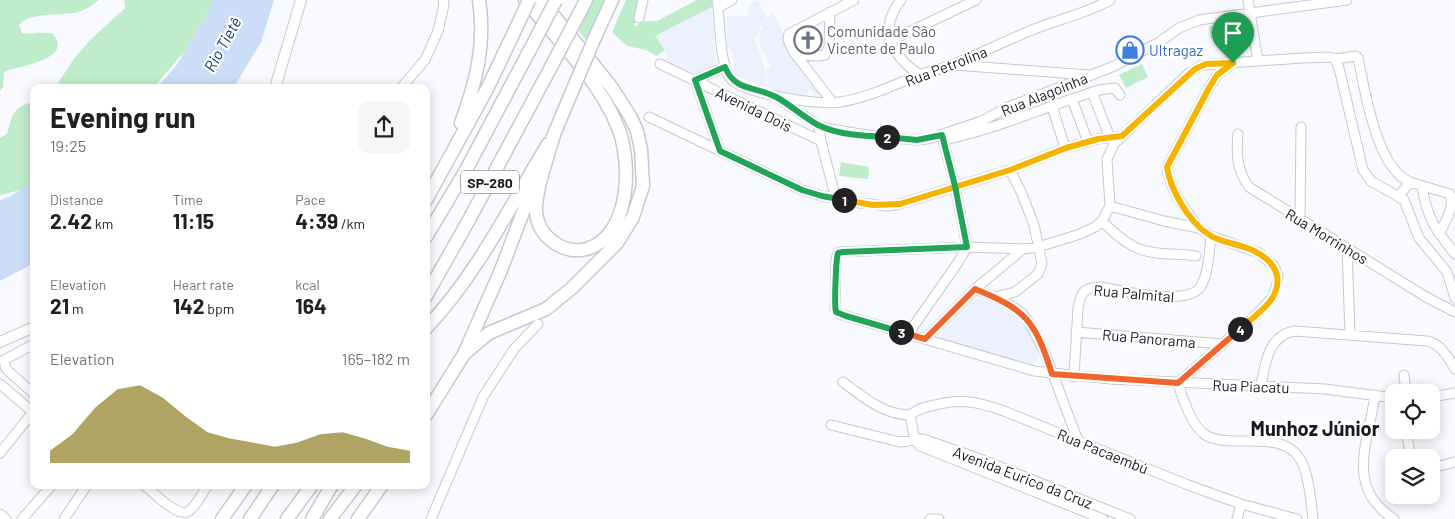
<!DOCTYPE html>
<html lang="en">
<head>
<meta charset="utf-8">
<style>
  body { margin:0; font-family:Barlow,sans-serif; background:#f6f6f6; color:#202124; height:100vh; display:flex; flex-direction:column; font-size:19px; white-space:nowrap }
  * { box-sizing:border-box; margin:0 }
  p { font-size:16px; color:#757577 }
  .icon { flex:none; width:28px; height:28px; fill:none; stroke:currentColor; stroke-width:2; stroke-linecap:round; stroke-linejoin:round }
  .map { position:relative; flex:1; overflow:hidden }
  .sheet { position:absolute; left:30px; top:84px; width:400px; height:405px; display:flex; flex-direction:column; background:#fff; border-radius:10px; box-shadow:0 2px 12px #0003 }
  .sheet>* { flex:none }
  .buttons { position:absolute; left:1385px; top:384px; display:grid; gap:10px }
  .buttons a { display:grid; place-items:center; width:55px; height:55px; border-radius:10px; background:#fff; box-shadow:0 2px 12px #0003; font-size:25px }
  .pin { position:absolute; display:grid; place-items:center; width:42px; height:42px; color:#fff; margin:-51px -21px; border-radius:50% 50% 50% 0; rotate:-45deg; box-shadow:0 0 5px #0007 }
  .pin .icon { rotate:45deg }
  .km { position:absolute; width:25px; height:25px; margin:-12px; border-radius:50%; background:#222; color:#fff; font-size:14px; line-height:25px; text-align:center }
  .round { display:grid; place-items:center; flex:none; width:52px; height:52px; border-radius:10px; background:#f6f6f6 }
  .head { display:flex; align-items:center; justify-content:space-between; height:85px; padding:0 20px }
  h1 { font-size:28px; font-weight:700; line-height:38px }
  .metrics { display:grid; grid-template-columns:repeat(3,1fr); gap:8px; height:85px; padding:5px 20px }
  .metrics div { display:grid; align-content:center }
  .metrics b { font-size:21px; font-weight:700 }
  .metrics small { font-size:14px; font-weight:400 }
  .metrics p { font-size:14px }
  .chart { height:140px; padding:10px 20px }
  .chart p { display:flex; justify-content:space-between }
  .chart svg { width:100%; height:90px; margin-top:5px; fill:#907e25; opacity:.7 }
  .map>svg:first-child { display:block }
  .built { fill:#edf1fe }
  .green { fill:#bfecca }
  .water { fill:#cbddf7 }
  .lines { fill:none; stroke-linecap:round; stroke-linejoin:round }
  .minor-casing { stroke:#c6c9d1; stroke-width:11 }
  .major-casing { stroke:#c6c9d1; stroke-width:12 }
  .highway-casing { stroke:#c6c9d1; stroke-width:15 }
  .minor { stroke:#fff; stroke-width:9 }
  .major { stroke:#fff; stroke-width:10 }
  .highway { stroke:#fff; stroke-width:12 }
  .highway-bridge-casing { stroke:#c6c9d1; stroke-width:15; stroke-linecap:butt }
  .highway-bridge { stroke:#fff; stroke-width:12 }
  .split-1-casing { stroke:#fff; stroke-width:10 }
  .split-2-casing { stroke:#fff; stroke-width:10 }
  .split-3-casing { stroke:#fff; stroke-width:10 }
  .split-4-casing { stroke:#fff; stroke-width:10 }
  .split-5-casing { stroke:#fff; stroke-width:10 }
  .split-1 { stroke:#f5b400; stroke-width:6 }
  .split-2 { stroke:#22a559; stroke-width:6 }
  .split-3 { stroke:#22a559; stroke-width:6 }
  .split-4 { stroke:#f0652b; stroke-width:6 }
  .split-5 { stroke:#f5b400; stroke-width:6 }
  .labels { text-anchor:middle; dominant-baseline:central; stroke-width:4.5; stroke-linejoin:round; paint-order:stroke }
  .shield { fill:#fff; stroke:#5e5f61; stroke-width:1 }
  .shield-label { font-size:14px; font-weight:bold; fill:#191a1d }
  .worship-label { font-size:15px; fill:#5b616d; stroke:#fff; text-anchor:start }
  .shop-label { font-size:15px; fill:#366cbe; stroke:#fff; text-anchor:start }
  .street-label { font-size:15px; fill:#191a1d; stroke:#fff }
  .water-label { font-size:16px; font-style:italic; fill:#103970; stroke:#fff }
  .district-label { font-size:20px; font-weight:bold; fill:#191a1d; stroke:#fff }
</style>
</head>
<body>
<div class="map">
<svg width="1455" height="519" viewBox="0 0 1455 519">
  <rect width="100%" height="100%" fill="#f8faff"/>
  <!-- built -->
  <path class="built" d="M758,0L767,19L773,13L784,34L786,46L819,93V96H817L810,89L807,93L808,96L781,94L766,89L768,81L766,70L771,67L758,40L761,38L760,32L764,24L760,27L759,34L755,39L766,74L765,88L736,75L732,70L734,67L733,54L727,47V17L748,15L749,4Z
    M712,7L716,63L712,71L700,76L666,60L667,52L654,36Z
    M973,297L1018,312L1025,322L1033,340L1039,358L1036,362L1031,365L948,342L942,338V328Z"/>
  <!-- green -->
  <path class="green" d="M0,0H99C92,5 86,10 78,12C62,16 29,12 19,25L22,33C33,35 41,31 53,34C75,60 16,66 4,72L3,87L0,91Z
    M124,0H215L184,52L154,87L55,88L73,60L90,40L122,11L125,8Z
    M593,0H605L586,40L579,31Z
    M626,0H642L634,27L645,21H657L697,0H713L712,7L655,36L665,50L657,56L646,50L627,46L612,32Z
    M1235,24L1236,36L1211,39L1209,26Z
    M1142,64L1148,77L1126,88L1119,75Z
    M34,102V184L21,190L0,195V138L7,134C12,116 13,106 34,102Z
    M841,162L869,167L868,179L839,176Z"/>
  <!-- water -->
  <path class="water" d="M213,0H274L261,42L234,87H157L176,66L209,10Z
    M34,181V263L0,281V200L9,197Z"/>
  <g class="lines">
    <!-- minor casing -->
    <g class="minor-casing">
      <path id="minor" d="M717,0C721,19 718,68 733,81C751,95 818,105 840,102C868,98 893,85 919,75C930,71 941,69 952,65C979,54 1005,41 1032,30C1058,19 1086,14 1110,0
        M901,0C877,30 892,56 920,75
        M1248,0L1258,61
        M719,7L732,0
        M639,18L643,0
        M890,41L976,0
        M797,55L818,56L825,55L829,47L830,12
        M1335,59L1356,56L1358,58C1365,90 1376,168 1410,182
        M660,64L821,141
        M955,65L1089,75
        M401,88L425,60L438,31L444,5L443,0
        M1092,92L1110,138
        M775,96L819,126L830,129L879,137L917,140L928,139L982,121L1006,108L1112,67L1158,43L1179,28L1199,20L1347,0
        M1072,99L1088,142
        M833,103L793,51L788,40L789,34L854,0
        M1052,106L1065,148
        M649,117L802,190L822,196L860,203L888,206L900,204L1010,170L1065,148L1098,139L1122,136
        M819,126L821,141L836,199
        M1238,134C1236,153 1237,171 1249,187L1426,297L1455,312
        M943,140C997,129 1047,106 1099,90L1115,88L1120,95
        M720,151L695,80L725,67
        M1422,186C1427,218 1435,229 1455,254
        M1399,196L1410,182L1450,194C1455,206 1445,223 1439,234
        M1300,219L1301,127
        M1102,221C1111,230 1121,240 1133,246C1151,256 1176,253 1196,256
        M1199,228C1185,209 1170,191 1167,167L1209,88L1217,75L1233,63
        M1211,236L1259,253L1274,266L1278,276L1277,284L1273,297L1256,315L1178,383C1182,398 1193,429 1207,436C1234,449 1282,429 1300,459C1309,474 1311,502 1313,519
        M1347,248L1350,335
        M1023,249L967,247L840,252L838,253L836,259L835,309L838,313L846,316L1034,371L1110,379L1325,389L1394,398
        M975,289L1005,302L1022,313L1029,322L1045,353L1078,441
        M995,297L1015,292L1038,274L1042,264L1034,225L1022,194L1010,170
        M1076,332L1222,344
        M908,334L957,264L967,247L955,186L942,135
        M925,339L975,289L1023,249L1038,247L1080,234L1095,227L1102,221L1110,206L1107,159L1114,144L1188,74L1200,66L1213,64L1303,58L1330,57L1335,59L1339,68L1363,170L1371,181L1404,200L1419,238L1447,272L1455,298
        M4,360L6,369L34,394
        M4,360L34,344
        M1404,375L1406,392
        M1074,377L1078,308C1081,292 1084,287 1101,287C1122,291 1189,307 1201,286C1209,272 1209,252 1211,236L1199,228L1164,221L1110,206
        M843,382C863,397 884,415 910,415
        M0,384L34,413
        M1261,386C1265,364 1268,335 1295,331L1427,341C1441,344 1448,357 1455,369
        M1375,395C1369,441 1344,487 1394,519
        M1431,397L1455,393
        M910,415C917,409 925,407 935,405C962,398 978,402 1004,411L1188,485L1241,504L1297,519
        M910,415L915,440L920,446L1103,519
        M831,425L900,442L923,439L983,460L1130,519
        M1406,430L1411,458
        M0,453L33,412
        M1431,468L1455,462
        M144,485C153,492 179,519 189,511C197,505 202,493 208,485
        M0,514L6,519
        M22,519L52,485
        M64,519L87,485
        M431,519L483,397L514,349L538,324
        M930,519H939
        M1237,519L1241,504"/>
    </g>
    <!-- major casing -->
    <g class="major-casing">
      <path id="major" d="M275,88L301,0
        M0,342L34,327"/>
    </g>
    <!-- highway casing -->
    <g class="highway-casing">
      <path id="highway" d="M525,0C556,38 598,79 617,125C632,159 632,235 587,249C575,252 562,249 552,241C543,234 537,224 536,212C535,190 549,154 555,131
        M581,10L586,0
        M596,35L612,0
        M461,123C476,83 486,43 479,0
        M552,139L573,89
        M426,200L487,89L518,24
        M426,237L466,170L532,46
        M426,296L470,218L551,67
        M426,328C476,276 511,205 548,144
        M464,354L489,333L546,309L572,288L617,243L633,217L643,186L641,149L637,131L630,116L610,85L541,0
        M426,415L464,354L501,270L536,178
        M222,519L246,485
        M250,519L273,485
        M287,519L312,485
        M312,519L332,485
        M330,519L356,485
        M358,519L382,485"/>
    </g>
    <!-- minor -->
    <use href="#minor" class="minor"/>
    <!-- major -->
    <use href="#major" class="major"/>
    <!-- highway -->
    <use href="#highway" class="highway"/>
    <!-- highway-bridge casing -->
    <g class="highway-bridge-casing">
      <path id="highway-bridge" d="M518,24L529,0
        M532,46L556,0
        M551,67L581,10
        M573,89L596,35"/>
    </g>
    <!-- highway-bridge -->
    <use href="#highway-bridge" class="highway-bridge"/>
  </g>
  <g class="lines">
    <!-- split-1 casing -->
    <g class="split-1-casing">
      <path id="split-1" d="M844,200L873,205L900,204L1010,170L1066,148L1098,139L1122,136L1195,69L1206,64L1233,63"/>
    </g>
    <!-- split-2 casing -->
    <g class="split-2-casing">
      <path id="split-2" d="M844,200L822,196L802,190L720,151L695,80L725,67C735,92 756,86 776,97C791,105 803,117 818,125C838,135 865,136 887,137"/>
    </g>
    <!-- split-3 casing -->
    <g class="split-3-casing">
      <path id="split-3" d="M887,137L917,140L942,135L955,186L967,247L843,252L838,253C836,259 834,305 836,312L846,316L901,332"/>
    </g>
    <!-- split-4 casing -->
    <g class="split-4-casing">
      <path id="split-4" d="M901,332L925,339L975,289C1027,310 1035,321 1052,374L1178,383L1240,329"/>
    </g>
    <!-- split-5 casing -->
    <g class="split-5-casing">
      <path id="split-5" d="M1233,63L1217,75L1209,88L1167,167C1170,189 1189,222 1208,234C1218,242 1235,243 1247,248C1269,256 1286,273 1273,297C1266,309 1251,319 1240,329"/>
    </g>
    <!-- split-1 -->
    <use href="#split-1" class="split-1"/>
    <!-- split-2 -->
    <use href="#split-2" class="split-2"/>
    <!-- split-3 -->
    <use href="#split-3" class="split-3"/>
    <!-- split-4 -->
    <use href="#split-4" class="split-4"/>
    <!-- split-5 -->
    <use href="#split-5" class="split-5"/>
  </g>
  <!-- icons -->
  <defs>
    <g id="church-ring" transform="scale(1.4375)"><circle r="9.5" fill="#fff" stroke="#6b7280" stroke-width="1.5"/><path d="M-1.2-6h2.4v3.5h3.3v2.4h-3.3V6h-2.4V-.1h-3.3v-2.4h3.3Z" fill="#6b7280"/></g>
    <g id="shop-ring" transform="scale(1.4375)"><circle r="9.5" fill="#fff" stroke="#3f7fe0" stroke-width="1.5"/><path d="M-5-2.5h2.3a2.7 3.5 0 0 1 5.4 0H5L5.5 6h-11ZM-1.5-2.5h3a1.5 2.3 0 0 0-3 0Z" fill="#3f7fe0"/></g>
  </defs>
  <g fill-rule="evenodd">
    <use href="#church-ring" x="808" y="40"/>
    <use href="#shop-ring" x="1130" y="50"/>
  </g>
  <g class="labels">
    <!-- shield labels -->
    <rect class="shield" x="461" y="170.5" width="58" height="23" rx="4"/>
    <g class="shield-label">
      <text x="490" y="182">SP-280</text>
    </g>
    <!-- worship labels -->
    <g class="worship-label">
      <text x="827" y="31">Comunidade São<tspan x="827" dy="17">Vicente de Paulo</tspan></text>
    </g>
    <!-- shop labels -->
    <g class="shop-label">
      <text x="1149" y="50">Ultragaz</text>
    </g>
    <!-- street labels -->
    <g class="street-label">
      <text transform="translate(946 66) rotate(-21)">Rua Petrolina</text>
      <text transform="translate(1044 94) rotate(-22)">Rua Alagoinha</text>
      <text transform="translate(754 109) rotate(26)">Avenida Dois</text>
      <text transform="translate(1327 236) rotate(31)">Rua Morrinhos</text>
      <text transform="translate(1134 293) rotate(5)">Rua Palmital</text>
      <text transform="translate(1149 338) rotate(5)">Rua Panorama</text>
      <text transform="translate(1251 386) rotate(2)">Rua Piacatu</text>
      <text transform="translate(1103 451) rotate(22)">Rua Pacaembú</text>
      <text transform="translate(1023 477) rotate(21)">Avenida Eurico da Cruz</text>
    </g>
    <!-- water labels -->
    <g class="water-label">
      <text transform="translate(222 44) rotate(-61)">Rio Tietê</text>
    </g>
    <!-- district labels -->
    <g class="district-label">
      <text x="1315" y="428">Munhoz Júnior</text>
    </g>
  </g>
</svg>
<div class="buttons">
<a><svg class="icon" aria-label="locate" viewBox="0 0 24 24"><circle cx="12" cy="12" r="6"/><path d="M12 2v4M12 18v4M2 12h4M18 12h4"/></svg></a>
<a><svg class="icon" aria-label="layers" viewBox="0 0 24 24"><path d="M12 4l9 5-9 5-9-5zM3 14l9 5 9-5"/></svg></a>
</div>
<div class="pin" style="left:1233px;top:63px;background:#1e9e55"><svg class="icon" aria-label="arrive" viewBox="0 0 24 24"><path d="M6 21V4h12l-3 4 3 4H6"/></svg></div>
<b class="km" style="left:844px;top:200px">1</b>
<b class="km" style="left:887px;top:137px">2</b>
<b class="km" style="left:901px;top:332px">3</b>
<b class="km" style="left:1240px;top:329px">4</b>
<section class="sheet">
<div class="head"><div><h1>Evening run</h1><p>19:25</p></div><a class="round"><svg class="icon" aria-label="share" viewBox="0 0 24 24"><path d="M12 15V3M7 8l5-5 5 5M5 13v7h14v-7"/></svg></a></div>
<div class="metrics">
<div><p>Distance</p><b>2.42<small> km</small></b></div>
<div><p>Time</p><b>11:15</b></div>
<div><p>Pace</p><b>4:39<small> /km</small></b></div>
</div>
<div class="metrics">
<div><p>Elevation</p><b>21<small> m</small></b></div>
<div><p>Heart rate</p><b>142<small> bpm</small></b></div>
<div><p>kcal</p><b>164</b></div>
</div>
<div class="chart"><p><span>Elevation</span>165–182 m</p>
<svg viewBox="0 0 160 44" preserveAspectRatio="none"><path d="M0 44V38L10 30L20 17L30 8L40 6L50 12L60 21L70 29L80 32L90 34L100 36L110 34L120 30L130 29L140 32L150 36L160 38V44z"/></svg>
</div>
</section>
</div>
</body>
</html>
